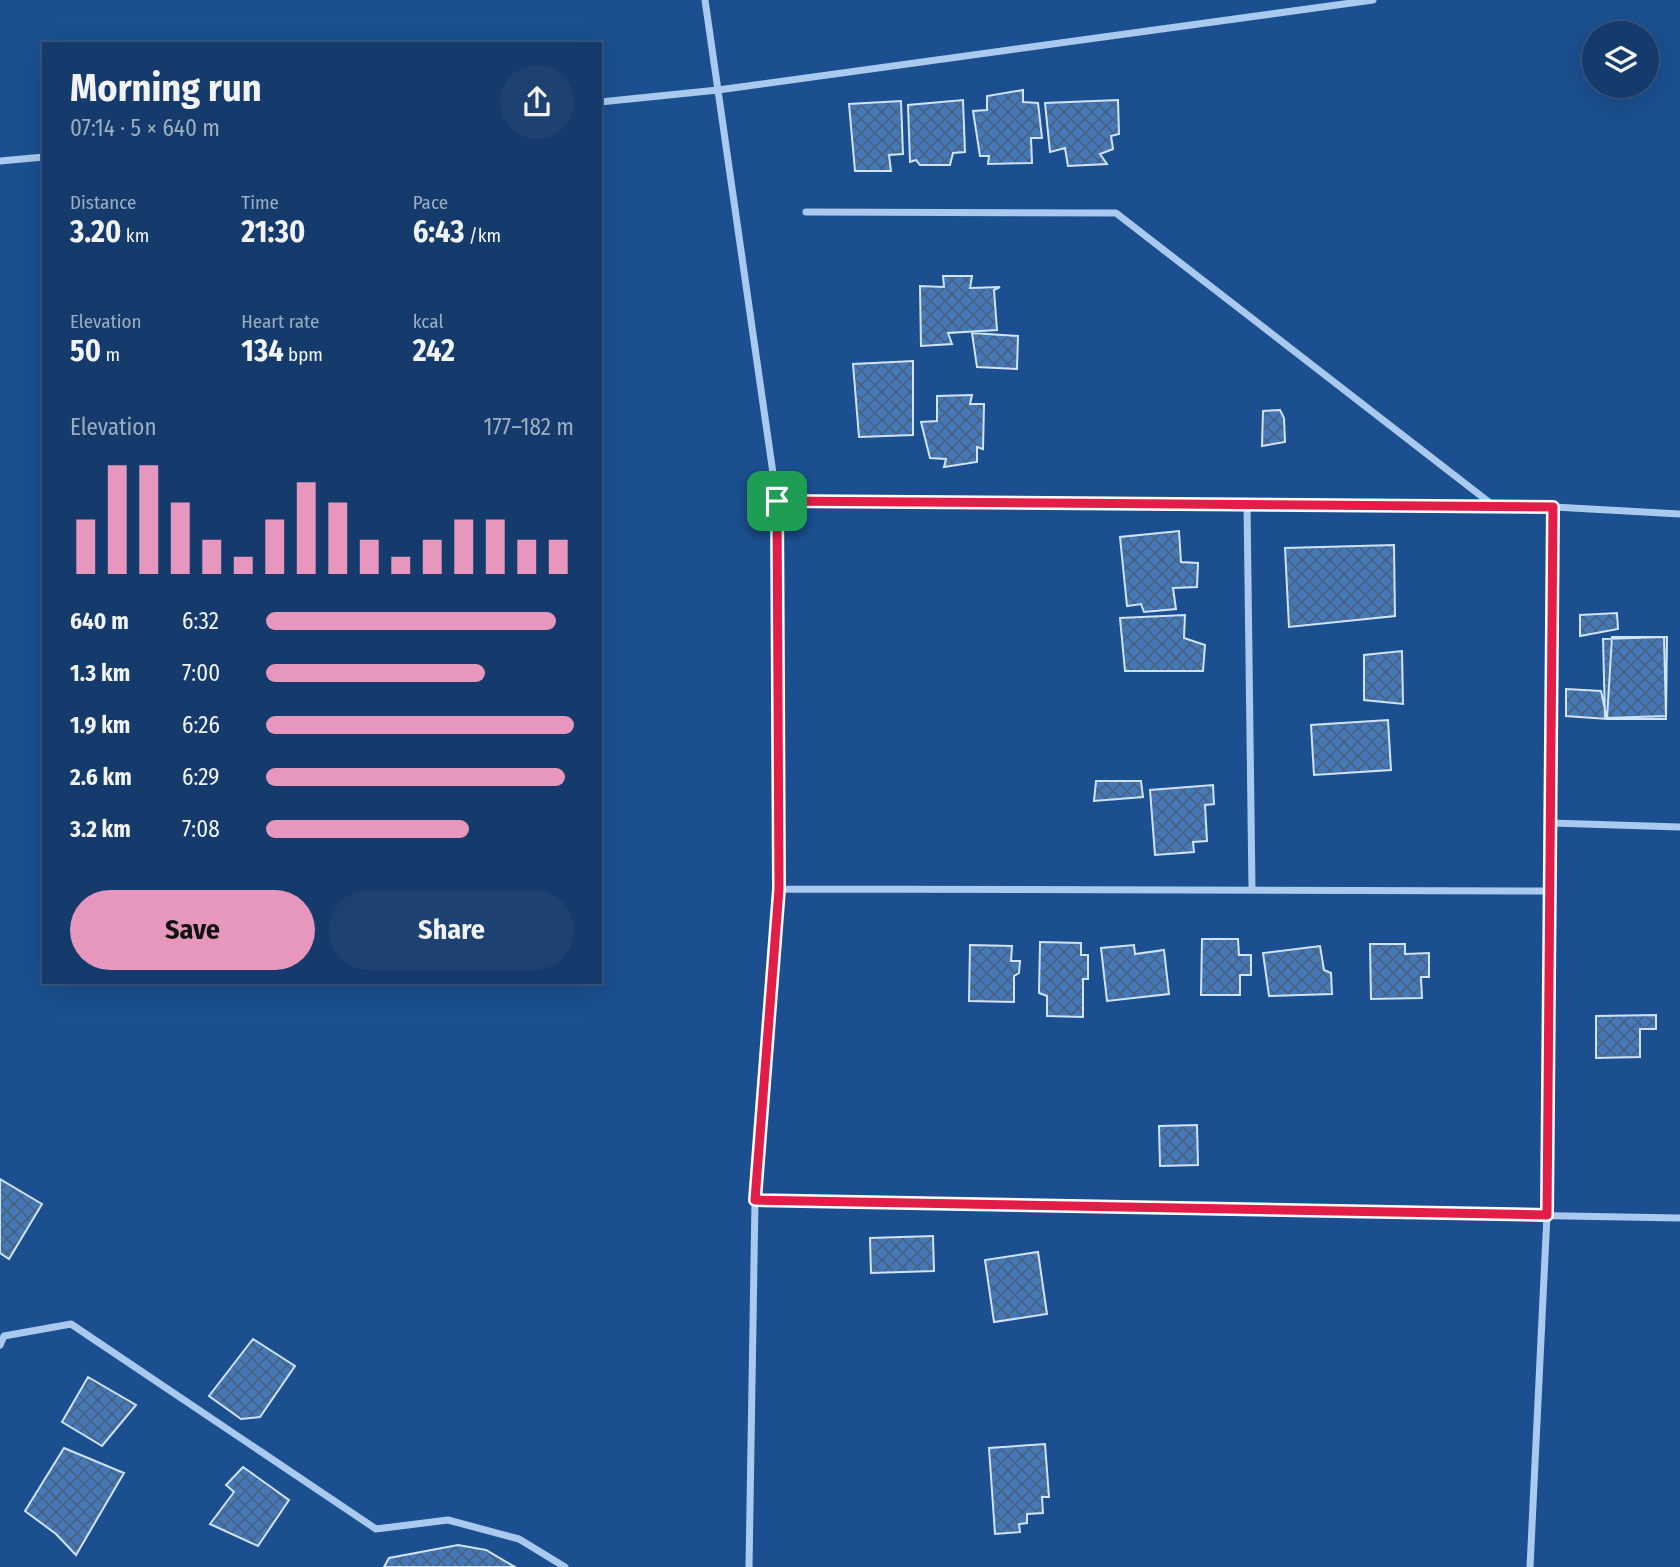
<!DOCTYPE html>
<html lang="en">
<head>
<meta charset="utf-8">
<style>
  body { margin:0; font-family:"Fira Sans Condensed",sans-serif; background:#1d4271; color:#f1f3f6; height:100vh; display:flex; flex-direction:column; font-size:26px; white-space:nowrap }
  * { box-sizing:border-box; margin:0 }
  p { font-size:23px; color:#9dadc1 }
  .icon { flex:none; width:38px; height:38px; fill:none; stroke:currentColor; stroke-width:2; stroke-linecap:round; stroke-linejoin:round }
  .map { position:relative; flex:1; overflow:hidden }
  .drawer { position:absolute; left:42px; top:42px; width:560px; height:942px; display:flex; flex-direction:column; background:#143b6b; border-radius:0px; box-shadow:0 7px 28px #0002,0 0 0 2px #33557e }
  .drawer>* { flex:none }
  .fabs { position:absolute; left:1582px; top:21px; display:grid; gap:14px }
  .fabs a { display:grid; place-items:center; width:77px; height:77px; border-radius:50%; background:#143b6b; box-shadow:0 7px 28px #0002,0 0 0 2px #33557e; font-size:35px }
  .pin { position:absolute; display:grid; place-items:center; width:60px; height:60px; color:#fff; margin:-30px; border-radius:14px; box-shadow:0 4px 10px #0006 }
  .round { display:grid; place-items:center; flex:none; width:74px; height:74px; border-radius:37px; background:#1d4271 }
  .summary { display:flex; align-items:center; justify-content:space-between; height:119px; padding:0 28px }
  h1 { font-size:38px; font-weight:700; line-height:52px }
  .stats { display:grid; grid-template-columns:repeat(3,1fr); gap:10px; height:119px; padding:7px 28px }
  .stats div { display:grid; align-content:center }
  .stats b { font-size:30px; font-weight:700 }
  .stats small { font-size:19px; font-weight:400 }
  .stats p { font-size:19px }
  .chart { height:196px; padding:14px 28px }
  .chart p { display:flex; justify-content:space-between }
  .chart svg { width:100%; height:126px; margin-top:7px; stroke:#e797bd; stroke-width:6 }
  .action { display:flex; gap:14px; margin-top:auto; padding:14px 28px }
  .action a { flex:1; height:80px; border-radius:42px; background:#e797bd; color:#111; font-size:28px; font-weight:700; line-height:80px; text-align:center }
  .action a+a { background:#1d4271; color:#f1f3f6 }
  ul { padding:0 28px; list-style:none; font-size:23px }
  li { display:grid; grid-template-columns:112px 84px 1fr; align-items:center; height:52px }
  li i { height:18px; border-radius:9px; background:#e797bd }
  .map>svg:first-child { display:block }
  .building { fill:url(#building-cross-hatch); stroke:#cfe3fa; stroke-width:2 }
  .lines { fill:none; stroke-linecap:round; stroke-linejoin:round }
  .minor { stroke:#a9c9ee; stroke-width:7 }
  .route-casing { stroke:#fff; stroke-width:14 }
  .route { stroke:#e11d48; stroke-width:9 }
</style>
</head>
<body>
<div class="map">
<svg width="1680" height="1567" viewBox="0 0 1680 1567">
  <defs>
    <pattern id="building-cross-hatch" width="8" height="8" patternUnits="userSpaceOnUse" patternTransform="scale(1.75)"><rect width="8" height="8" fill="#4478b7"/><path d="M0 0l8 8M0 8l8-8" fill="none" stroke="#486282"/></pattern>
  </defs>
  <rect width="100%" height="100%" fill="#1b4f8f"/>
  <!-- building -->
  <path class="building" d="M1023,90V102L1038,103L1042,138H1031L1032,163L988,164L989,156H980L973,111L987,110V96Z
    M963,100L965,152L953,153L950,165H920L916,160L910,162L908,105Z
    M1118,100L1119,134L1111,136L1113,149L1100,154L1107,164L1068,166L1065,148L1050,152L1045,103Z
    M901,101L903,154L889,155L891,171H855L849,104Z
    M943,276H972L970,288L1000,287L994,290L997,330L948,333L952,344L921,346L920,286L944,287Z
    M972,333L1018,336L1017,369L977,367Z
    M913,361V435L859,437L853,364Z
    M972,395L970,404H984L983,449L977,447V462L944,467L946,459L930,458L921,422L937,421V396Z
    M1280,410L1284,418L1285,442L1262,446L1263,411Z
    M1179,531L1181,562L1198,563L1197,587L1173,588L1176,609L1144,612L1141,604L1127,606L1120,537Z
    M1394,545L1395,616L1289,627L1285,548Z
    M1617,613L1618,629L1580,636V615Z
    M1185,615L1184,638L1205,645L1203,671H1125L1120,618Z
    M1612,637H1667L1666,719H1607Z
    M1664,637L1666,716L1605,718L1603,639Z
    M1402,651L1403,704L1364,700V655Z
    M1566,689L1601,691L1607,719L1566,716Z
    M1388,720L1391,770L1314,775L1311,725Z
    M1096,781H1141L1143,797L1094,801Z
    M1213,785L1214,804L1205,805L1207,841L1193,842L1194,852L1155,855L1150,790Z
    M1202,939H1238L1239,955H1251V975H1240V995H1201Z
    M1040,942L1081,943V955H1088V979H1083V1017L1047,1016V996L1039,993Z
    M1370,944H1405V954L1429,953V977H1421L1422,998L1371,999Z
    M970,945L1012,946L1011,961H1020L1019,973L1014,976V1002L969,1001Z
    M1134,945L1135,954L1164,950L1169,994L1107,1001L1101,948Z
    M1320,946L1324,970L1331,973L1332,994L1269,996L1263,953Z
    M1656,1015V1029H1640V1057L1596,1058V1016Z
    M1197,1125L1198,1165L1160,1166L1159,1126Z
    M0,1179L42,1204L9,1259L0,1253Z
    M933,1236L934,1271L871,1273L870,1238Z
    M1038,1252L1047,1314L994,1322L985,1260Z
    M253,1339L295,1366L260,1417L241,1419L209,1396Z
    M88,1377L136,1405L102,1446L62,1422Z
    M1045,1444L1049,1497H1042L1043,1513L1027,1514V1523L1019,1524L1020,1532L995,1534L989,1448Z
    M64,1448L124,1473L76,1555L56,1534L25,1511Z
    M243,1467L289,1500L258,1546L210,1524L234,1492L226,1485Z
    M458,1545L486,1550L515,1567H384L389,1558Z"/>
  <g class="lines">
    <!-- minor -->
    <path class="minor" d="M705,0L777,501L779,889L755,1201L749,1567
      M600,102L718,90L1373,0
      M0,161L44,157
      M806,212L1116,213L1494,506
      M777,501L1554,507L1680,514
      M1247,504L1252,890
      M1551,823L1680,827
      M779,889L1550,891
      M755,1201L1680,1218
      M0,1345L4,1336L71,1324L376,1529L448,1520L519,1539L565,1567
      M1530,1567L1547,1215L1554,507"/>
  </g>
  <g class="lines">
    <!-- route casing -->
    <g class="route-casing">
      <path id="route" d="M777,501L1553,507L1547,1215L755,1200L779,889Z"/>
    </g>
    <!-- route -->
    <use href="#route" class="route"/>
  </g>
</svg>
<div class="fabs">
<a><svg class="icon" aria-label="layers" viewBox="0 0 24 24"><path d="M12 4l9 5-9 5-9-5zM3 14l9 5 9-5"/></svg></a>
</div>
<div class="pin" style="left:777px;top:501px;background:#1e9e55"><svg class="icon" aria-label="arrive" viewBox="0 0 24 24"><path d="M6 21V4h12l-3 4 3 4H6"/></svg></div>
<section class="drawer">
<div class="summary"><div><h1>Morning run</h1><p>07:14 · 5 × 640 m</p></div><a class="round"><svg class="icon" aria-label="share" viewBox="0 0 24 24"><path d="M12 15V3M7 8l5-5 5 5M5 13v7h14v-7"/></svg></a></div>
<div class="stats">
<div><p>Distance</p><b>3.20<small> km</small></b></div>
<div><p>Time</p><b>21:30</b></div>
<div><p>Pace</p><b>6:43<small> /km</small></b></div>
</div>
<div class="stats">
<div><p>Elevation</p><b>50<small> m</small></b></div>
<div><p>Heart rate</p><b>134<small> bpm</small></b></div>
<div><p>kcal</p><b>242</b></div>
</div>
<div class="chart"><p><span>Elevation</span>177–182 m</p>
<svg viewBox="0 0 160 44" preserveAspectRatio="none"><path d="M5 44V25M15 44V6M25 44V6M35 44V19M45 44V32M55 44V38M65 44V25M75 44V12M85 44V19M95 44V32M105 44V38M115 44V32M125 44V25M135 44V25M145 44V32M155 44V32"/></svg>
</div>
<ul>
<li><b>640 m</b>6:32<i style="width:94%"></i></li>
<li><b>1.3 km</b>7:00<i style="width:71%"></i></li>
<li><b>1.9 km</b>6:26<i style="width:100%"></i></li>
<li><b>2.6 km</b>6:29<i style="width:97%"></i></li>
<li><b>3.2 km</b>7:08<i style="width:66%"></i></li>
</ul>
<div class="action"><a>Save</a><a>Share</a></div>
</section>
</div>
</body>
</html>
